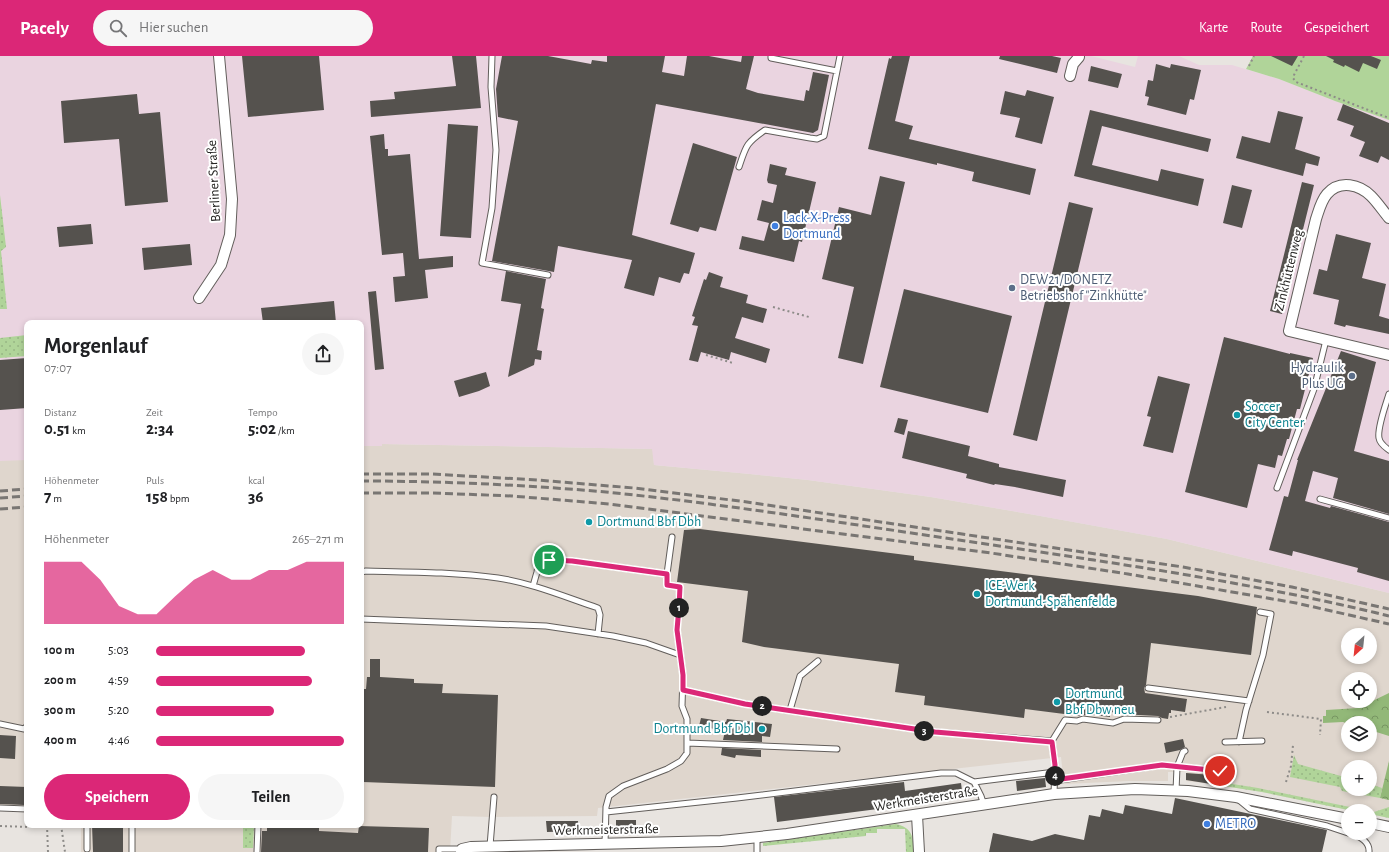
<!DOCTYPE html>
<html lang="de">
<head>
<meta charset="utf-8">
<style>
  body { margin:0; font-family:"Alegreya Sans",sans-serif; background:#f6f6f6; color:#202124; height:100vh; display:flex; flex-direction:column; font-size:15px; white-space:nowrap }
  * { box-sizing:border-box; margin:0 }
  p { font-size:13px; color:#757577 }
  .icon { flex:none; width:22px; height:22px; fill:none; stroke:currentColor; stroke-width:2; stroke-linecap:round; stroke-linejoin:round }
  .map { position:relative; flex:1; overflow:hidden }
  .side { position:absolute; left:24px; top:264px; width:340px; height:508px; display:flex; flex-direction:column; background:#fff; border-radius:8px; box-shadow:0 2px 6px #0003 }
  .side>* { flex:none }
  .needle { width:26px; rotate:207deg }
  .buttons { position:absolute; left:1341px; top:572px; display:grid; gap:8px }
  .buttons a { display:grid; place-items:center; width:36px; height:36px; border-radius:50%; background:#fff; box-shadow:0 2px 6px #0003; font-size:20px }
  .pin { position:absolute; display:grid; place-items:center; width:34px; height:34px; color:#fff; margin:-17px; border:2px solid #fff; border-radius:50%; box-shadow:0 1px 4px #0007 }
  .km { position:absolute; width:20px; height:20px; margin:-10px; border-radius:50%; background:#222; color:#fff; font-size:11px; line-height:20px; text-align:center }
  .round { display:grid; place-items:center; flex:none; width:42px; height:42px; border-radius:21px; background:#f6f6f6 }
  .headline { display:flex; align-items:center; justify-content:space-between; height:68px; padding:0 20px }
  h1 { font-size:22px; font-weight:700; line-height:30px }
  .metrics { display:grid; grid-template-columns:repeat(3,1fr); gap:6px; height:68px; padding:4px 20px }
  .metrics div { display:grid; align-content:center }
  .metrics b { font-size:17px; font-weight:700 }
  .metrics small { font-size:11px; font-weight:400 }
  .metrics p { font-size:11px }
  .chart { height:112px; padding:8px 20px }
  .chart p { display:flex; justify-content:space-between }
  .chart svg { width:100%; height:72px; margin-top:4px; fill:#db2777; opacity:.7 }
  .action { display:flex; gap:8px; margin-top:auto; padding:8px 20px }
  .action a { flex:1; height:46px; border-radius:24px; background:#db2777; color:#fff; font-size:16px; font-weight:700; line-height:46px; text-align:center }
  .action a+a { background:#f6f6f6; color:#202124 }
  ul { padding:0 20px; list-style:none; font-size:13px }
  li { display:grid; grid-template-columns:64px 48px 1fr; align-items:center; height:30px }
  li i { height:10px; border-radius:5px; background:#db2777 }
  header { display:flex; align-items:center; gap:24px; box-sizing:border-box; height:56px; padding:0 20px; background:#db2777; color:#fff }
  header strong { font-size:19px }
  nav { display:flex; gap:22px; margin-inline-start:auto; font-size:14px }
  .search { width:280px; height:36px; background:#f6f6f6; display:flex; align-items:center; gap:10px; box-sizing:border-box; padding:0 14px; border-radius:22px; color:#757577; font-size:15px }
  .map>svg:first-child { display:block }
  .built { fill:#dfd6cd; fill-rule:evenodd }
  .industrial { fill:#ead4e0 }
  .grass { fill:url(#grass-dots) }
  .forest { fill:url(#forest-crowns) }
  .garden { fill:#b0d499 }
  .building { fill:#55524e }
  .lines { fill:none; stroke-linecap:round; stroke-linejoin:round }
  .lane-casing { stroke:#625e5b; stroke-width:7 }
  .street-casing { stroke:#625e5b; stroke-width:12 }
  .path { stroke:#8d8b88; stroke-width:2; stroke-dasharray:2 3; stroke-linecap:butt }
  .lane { stroke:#fff; stroke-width:5 }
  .street { stroke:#fff; stroke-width:10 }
  .rail { stroke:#797673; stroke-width:3; stroke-dasharray:8 4; stroke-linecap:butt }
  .route-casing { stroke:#fff; stroke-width:8 }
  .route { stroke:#db2777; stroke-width:5 }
  .shop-dot { fill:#3f7fe0; stroke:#fff; stroke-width:1.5 }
  .service-dot { fill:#5c6f8a; stroke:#fff; stroke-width:1.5 }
  .culture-dot { fill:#0f9aa8; stroke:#fff; stroke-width:1.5 }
  .labels { text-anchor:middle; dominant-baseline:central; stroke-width:4; stroke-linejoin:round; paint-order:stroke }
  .street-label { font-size:14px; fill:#252422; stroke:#fff }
  .shop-label { font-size:14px; fill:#366cbe; stroke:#fff; text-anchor:start }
  .service-label { font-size:14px; fill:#4e5e75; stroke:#fff; text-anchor:start }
  .culture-label { font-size:14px; fill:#0d838f; stroke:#fff; text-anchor:start }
</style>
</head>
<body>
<header>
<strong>Pacely</strong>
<div class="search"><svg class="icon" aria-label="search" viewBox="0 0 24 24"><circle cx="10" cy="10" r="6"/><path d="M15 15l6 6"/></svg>Hier suchen</div>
<nav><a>Karte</a><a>Route</a><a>Gespeichert</a></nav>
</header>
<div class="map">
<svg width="1389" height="796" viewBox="0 0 1389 796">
  <defs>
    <pattern id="grass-dots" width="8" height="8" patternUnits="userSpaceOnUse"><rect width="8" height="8" fill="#b0d499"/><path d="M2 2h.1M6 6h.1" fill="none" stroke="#97b684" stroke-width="1.8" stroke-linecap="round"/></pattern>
    <pattern id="forest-crowns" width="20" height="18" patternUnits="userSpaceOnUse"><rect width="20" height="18" fill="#92b878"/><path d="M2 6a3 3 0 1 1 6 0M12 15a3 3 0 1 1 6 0" fill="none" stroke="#779562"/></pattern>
  </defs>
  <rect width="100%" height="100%" fill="#e8e4e0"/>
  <!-- built -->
  <path class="built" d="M382,388L653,393L654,409L750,418L808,424L931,441L1035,459L1167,483L1389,537V762L1370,758V755H1353L1262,736L1204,727L1186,725L1187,716H1168V725H1129L1064,728L1061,701L598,752L597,760L492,761L452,760L450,796H81V769H361V390H381ZM1348,579H1370V601H1348ZM1348,623H1370V645H1348ZM1348,667H1370V689H1348ZM1348,711H1370V733H1348Z
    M27,402V756L0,754V403Z"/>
  <!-- industrial -->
  <path class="industrial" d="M0,0H1091L1135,11L1138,0H1179L1199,9H1232L1279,23L1335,45L1385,62L1389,64V537L1167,483L1035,459L931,441L808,424L750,418L654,409L652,393L382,388V390H361V267H27V404L0,405Z"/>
  <!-- grass -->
  <path class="grass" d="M0,139L6,191L1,195L7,253H0Z
    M27,279V300L0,302V282Z
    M1294,699L1298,708L1348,722V733H1370V728L1382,732L1380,742L1342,735L1340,731L1290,721Z
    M1212,719H1215L1220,726L1258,732L1374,756L1389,751V762L1370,758V755H1353L1262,736L1211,728Z
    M896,768C913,772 913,781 914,796H906L905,773H877V777H866V780L763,790V787Z
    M243,769H254L253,792H243Z"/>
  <!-- forest -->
  <path class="forest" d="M1389,637V680L1370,674V667H1348V668L1343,666L1323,667V660H1326V654L1358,652Z
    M1389,705V744L1380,742Z"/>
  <!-- garden -->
  <path class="garden" d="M1253,0H1389V64L1335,45L1279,23L1246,13Z"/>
  <!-- building -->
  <path class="building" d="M242,0H319L324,54L248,61Z
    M452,0H476L481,52L371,61L370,45L395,43L394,36L456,30Z
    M502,0H548L591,8L592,4L607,6V0H665L662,16L684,20L687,0H709L741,6L742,0H754L746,33L758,37L804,45L806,34L809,35L813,16L829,19L818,74L813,77L656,48L632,179L695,197L689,218L684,217L680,227L659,221L654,240L624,232L632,204L558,190L554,216L492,205L518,65L498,61L496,33Z
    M892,0H910L895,65L913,70L909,83L1036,113L1030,139L972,125L974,116L937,107V109L868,93L889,2L891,3Z
    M1000,0H1052L1061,2L1057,17L999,3Z
    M1271,0H1298L1292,10Z
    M1326,0H1371L1381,4L1377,13L1363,7L1359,16L1345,9L1344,11L1333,6L1334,4Z
    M1156,8L1170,12L1171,8L1201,14L1194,44L1190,43L1186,59L1147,49L1149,41L1145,40L1148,24L1153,25Z
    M1091,10L1122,18L1118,32L1088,25Z
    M1027,34L1054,41L1042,88L1015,81L1020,62L1000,58L1005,35L1025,40Z
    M137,38L139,58L160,56L168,146L125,150L119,83L64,87L61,45Z
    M1343,48L1389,67V104L1381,100L1378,107L1359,100L1365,86L1350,80L1354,70L1337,64Z
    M1090,54L1211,83L1208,96L1102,70L1092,109L1158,125L1161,113L1204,123L1198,150L1074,120Z
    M1278,55L1303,61L1295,93L1320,101L1318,110L1306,107L1303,120L1236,102L1242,80L1270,87Z
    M448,68L478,70L471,182L440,180Z
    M384,78L385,93H388V100L410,98L419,203L453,200V211L425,214L428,242L395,246L393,221L405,220L403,197L382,199L370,80Z
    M693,87L737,101L716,175L700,171L698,176L670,168Z
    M770,108L787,112L785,119L816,126L802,186L799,185L794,206L739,193L742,180L764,185L769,167L757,164L762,144L773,147L777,129L768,127L767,124Z
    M880,120L905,126L863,308L838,302L854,231L822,223L839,151L871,159Z
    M1302,126L1314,129L1282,258L1270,255Z
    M1232,129L1252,134L1242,172L1223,167Z
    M1069,146L1093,152L1037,385L1013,379Z
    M91,168L93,188L59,191L57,171Z
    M1336,178L1371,187L1362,222L1386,228L1379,260L1389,263V278L1346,269L1345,271L1334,268L1339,244L1313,238L1319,213L1327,215Z
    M190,188L192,209L144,214L142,192Z
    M506,215L546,223L541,252L544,253L537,294L542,295L541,304L535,303L534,309L508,321L521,248L501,245Z
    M709,216L723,221L720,231L748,239L746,247L767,253L763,267L742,261L735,282L770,293L766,307L731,296L729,304L701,296L698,306L689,304L698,270L692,269L695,261L692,260L704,223L706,224Z
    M904,233L1012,260L988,357L880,331Z
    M376,235L384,313L375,314L368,236Z
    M334,245L336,267H263L261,252Z
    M1224,281L1290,298V297L1313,302L1300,353H1297L1289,383H1287L1282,400L1278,399L1275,412L1258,408L1247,452L1185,436Z
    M1341,295L1376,306L1354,395L1389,405V458L1333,442L1338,422L1313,415L1305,445L1330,452L1331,450L1389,466V525L1357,516L1358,512L1293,495L1292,500L1269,494L1284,440L1288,441L1298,404H1297Z
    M27,302V352L0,354V304Z
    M486,316L490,330L479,335L459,341L454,325Z
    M1158,320L1190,328L1173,397L1143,390L1151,361L1147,360Z
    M898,362L908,364L904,379L894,376Z
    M908,375L970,390L968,400L999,408V411L1066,424L1063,441L1015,431L995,428L994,429L966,422L967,418L902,402Z
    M700,473L914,500V504L1198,540L1257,551L1251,599L1151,587L1146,629L1144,632L1145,637L1187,643L1185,656L1171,654V657H1169L1168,663L1162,662L1158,660L1138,659L1110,656V661L1086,658V659L1080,660L1025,653L1024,662L924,649L925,640L895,636L899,608L764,591L742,586L748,535L677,526L684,474Z
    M370,603H380V621L414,623V627L443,628L442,637L498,639L495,731L363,726V715L361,714V633H366L367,621H370Z
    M701,662L726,666L727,663L772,668L770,681L762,680V686L723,684L725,675L699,670Z
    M0,679L16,680L15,703L0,702Z
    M1183,683L1185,691L1180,694L1166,697L1164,687Z
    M722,692L761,694V701L736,699L735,702L721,699Z
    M1186,717L1212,719L1211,728L1186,724Z
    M1045,722L1046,731L1017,735L1016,725Z
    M904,726L905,735L961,727L963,742L777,766L774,741Z
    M0,730L27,731V743H24V749L0,748Z
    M1175,742L1327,774L1322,796H989L993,777L1032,785L1055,778L1084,784L1089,759L1100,761L1102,753L1123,758L1125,749L1172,758Z
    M616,764H636V774H616Z
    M546,765H578L579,775L547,776Z
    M92,769H123V796H93Z
    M267,769H319V775L358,777L359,770L429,772L428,796H261L262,775H267Z"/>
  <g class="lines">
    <!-- lane casing -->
    <g class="lane-casing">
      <path id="lane" d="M492,0L491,31L496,94L492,152L482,207L548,219
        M771,0V2L837,15
        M739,111C746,90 746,87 765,74L810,82L817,83L824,80L840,0
        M1389,338C1386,348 1377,372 1379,382C1380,388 1385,391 1389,394
        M1277,432L1314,333L1326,284
        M1320,443L1389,462
        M361,516L366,515C410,516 454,516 498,522C532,527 565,541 598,552L600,559L598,578
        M667,518L672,481
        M533,530L537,516L539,505H572L667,518V529L680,531L677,574L683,619L682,650L687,663V697L681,705L667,713L623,730L609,740L606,751L605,788
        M361,563L546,570L613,580L646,587L680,599
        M1148,632L1249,645
        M683,634L745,648L935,676L1052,685L1065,664L1077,665L1083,663L1113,667L1124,663L1158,664
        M790,654L800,620L818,605
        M0,668L24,673L27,670
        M1052,685L1055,709L1054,738
        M1225,686L1262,685
        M1239,686L1246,654L1263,599L1271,558L1260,556
        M687,687L837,693
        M1054,725L1162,709L1220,715
        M974,726L981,740L984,749
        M1176,735L1177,711L1183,696L1185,695
        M1239,744L1250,753L1327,770L1348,777
        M0,752L27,753
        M606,756L737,742L941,717H956L974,726L1055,716
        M132,769V796
        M1350,777C1359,780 1370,785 1369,796
        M757,782V796
        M490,790L494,741
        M87,793V769
        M257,796L258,769
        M439,796V793H462"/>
    </g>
    <!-- street casing -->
    <g class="street-casing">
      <path id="street" d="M1070,20L1073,8L1079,1
        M1389,162C1383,155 1378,147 1371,140C1360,129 1340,123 1327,138C1321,145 1319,154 1316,163L1289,275L1389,299
        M199,242L221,209L230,179L232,143L219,0
        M917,759L919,796
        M1370,767L1389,771
        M461,796L462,793L471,791L721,785L787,778L1054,738L1135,733L1188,735L1236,741L1348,763"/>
    </g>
    <!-- path -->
    <path class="path" d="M1304,0L1294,19L1293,22L1296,26L1389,62
      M1249,10L1254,0
      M773,251L809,261
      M706,299L733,307
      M1267,656L1321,663L1320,679
      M1170,661L1226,651
      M1286,726L1291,710L1293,689
      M47,769L48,796
      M61,769L65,796
      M0,770L29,771"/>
    <!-- lane -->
    <use href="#lane" class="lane"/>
    <!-- street -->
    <use href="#street" class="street"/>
    <!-- rail -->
    <path class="rail" d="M361,418H431L538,424L634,432L747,446L1183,511L1292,531L1389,553
      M361,425C443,425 525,429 606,436C715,447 823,464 932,480C1085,503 1239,523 1389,560
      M0,435L27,433
      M361,437H433L512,440L609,448L991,497L1128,518L1296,547L1389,568
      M0,442L27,440
      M0,453L27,451"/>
  </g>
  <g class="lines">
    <!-- route casing -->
    <g class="route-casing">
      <path id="route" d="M549,504L572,505L667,518V529L680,531L679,551L677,574L683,619V634L745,648L935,676L1052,686L1055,709L1054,724L1162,709L1220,715"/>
    </g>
    <!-- route -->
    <use href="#route" class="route"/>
  </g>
  <!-- markers -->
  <g class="shop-dot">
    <circle cx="775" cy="170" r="4"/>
    <circle cx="1207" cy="768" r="4"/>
  </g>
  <g class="service-dot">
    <circle cx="1012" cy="232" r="4"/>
    <circle cx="1352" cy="320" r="4"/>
  </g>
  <g class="culture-dot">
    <circle cx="1237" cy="359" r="4"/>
    <circle cx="589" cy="466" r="4"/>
    <circle cx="977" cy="538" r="4"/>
    <circle cx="1057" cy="646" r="4"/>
    <circle cx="762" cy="673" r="4"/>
  </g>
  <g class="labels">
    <!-- street labels -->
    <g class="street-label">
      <text transform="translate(214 125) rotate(-93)">Berliner Straße</text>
      <text transform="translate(1289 214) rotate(-76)">Zinkhüttenweg</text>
      <text transform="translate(926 743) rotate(-9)">Werkmeisterstraße</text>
      <text transform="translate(606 774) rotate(-1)">Werkmeisterstraße</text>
    </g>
    <!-- shop labels -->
    <g class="shop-label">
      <text x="783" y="162">Lack-X-Press<tspan x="783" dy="16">Dortmund</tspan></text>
      <text x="1215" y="768">METRO</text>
    </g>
    <!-- service labels -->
    <g class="service-label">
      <text x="1020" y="224">DEW21/DONETZ<tspan x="1020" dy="16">Betriebshof "Zinkhütte"</tspan></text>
      <text x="1344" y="312" text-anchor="end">Hydraulik<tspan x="1344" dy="16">Plus UG</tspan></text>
    </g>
    <!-- culture labels -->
    <g class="culture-label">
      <text x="1245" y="351">Soccer<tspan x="1245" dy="16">City Center</tspan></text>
      <text x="597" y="466">Dortmund Bbf Dbh</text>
      <text x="985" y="530">ICE-Werk<tspan x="985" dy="16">Dortmund-Spähenfelde</tspan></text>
      <text x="1065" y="638">Dortmund<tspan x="1065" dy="16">Bbf Dbw neu</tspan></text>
      <text x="754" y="673" text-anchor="end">Dortmund Bbf Dbl</text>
    </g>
  </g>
</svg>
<div class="buttons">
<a><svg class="needle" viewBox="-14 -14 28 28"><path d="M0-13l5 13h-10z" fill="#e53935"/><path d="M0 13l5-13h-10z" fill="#757577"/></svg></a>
<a><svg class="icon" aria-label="locate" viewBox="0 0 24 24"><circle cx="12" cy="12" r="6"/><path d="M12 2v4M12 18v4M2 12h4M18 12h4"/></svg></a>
<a><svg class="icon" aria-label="layers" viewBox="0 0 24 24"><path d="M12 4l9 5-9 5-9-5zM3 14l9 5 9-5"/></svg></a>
<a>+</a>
<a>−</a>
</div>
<div class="pin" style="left:549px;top:504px;background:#1e9e55"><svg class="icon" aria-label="arrive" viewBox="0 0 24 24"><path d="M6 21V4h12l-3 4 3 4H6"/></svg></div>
<div class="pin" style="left:1220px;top:715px;background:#d93025"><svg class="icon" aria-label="check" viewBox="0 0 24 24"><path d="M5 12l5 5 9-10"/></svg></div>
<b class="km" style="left:679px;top:552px">1</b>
<b class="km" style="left:762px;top:650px">2</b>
<b class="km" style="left:924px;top:675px">3</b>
<b class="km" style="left:1055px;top:720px">4</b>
<section class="side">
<div class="headline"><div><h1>Morgenlauf</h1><p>07:07</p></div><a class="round"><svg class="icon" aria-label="share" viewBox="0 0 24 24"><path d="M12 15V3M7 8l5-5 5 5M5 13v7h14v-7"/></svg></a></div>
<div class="metrics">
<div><p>Distanz</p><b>0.51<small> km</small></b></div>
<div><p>Zeit</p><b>2:34</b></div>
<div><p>Tempo</p><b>5:02<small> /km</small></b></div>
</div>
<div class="metrics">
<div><p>Höhenmeter</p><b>7<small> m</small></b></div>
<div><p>Puls</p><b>158<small> bpm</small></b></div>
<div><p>kcal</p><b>36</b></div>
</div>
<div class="chart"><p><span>Höhenmeter</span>265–271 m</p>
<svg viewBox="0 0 160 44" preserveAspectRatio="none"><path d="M0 44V6L10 6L20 6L30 17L40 33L50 38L60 38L70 27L80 17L90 11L100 17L110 17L120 11L130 11L140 6L150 6L160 6V44z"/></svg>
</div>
<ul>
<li><b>100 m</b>5:03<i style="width:79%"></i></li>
<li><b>200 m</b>4:59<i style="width:83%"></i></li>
<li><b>300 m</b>5:20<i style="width:63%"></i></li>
<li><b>400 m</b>4:46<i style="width:100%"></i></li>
</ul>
<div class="action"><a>Speichern</a><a>Teilen</a></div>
</section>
</div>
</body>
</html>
